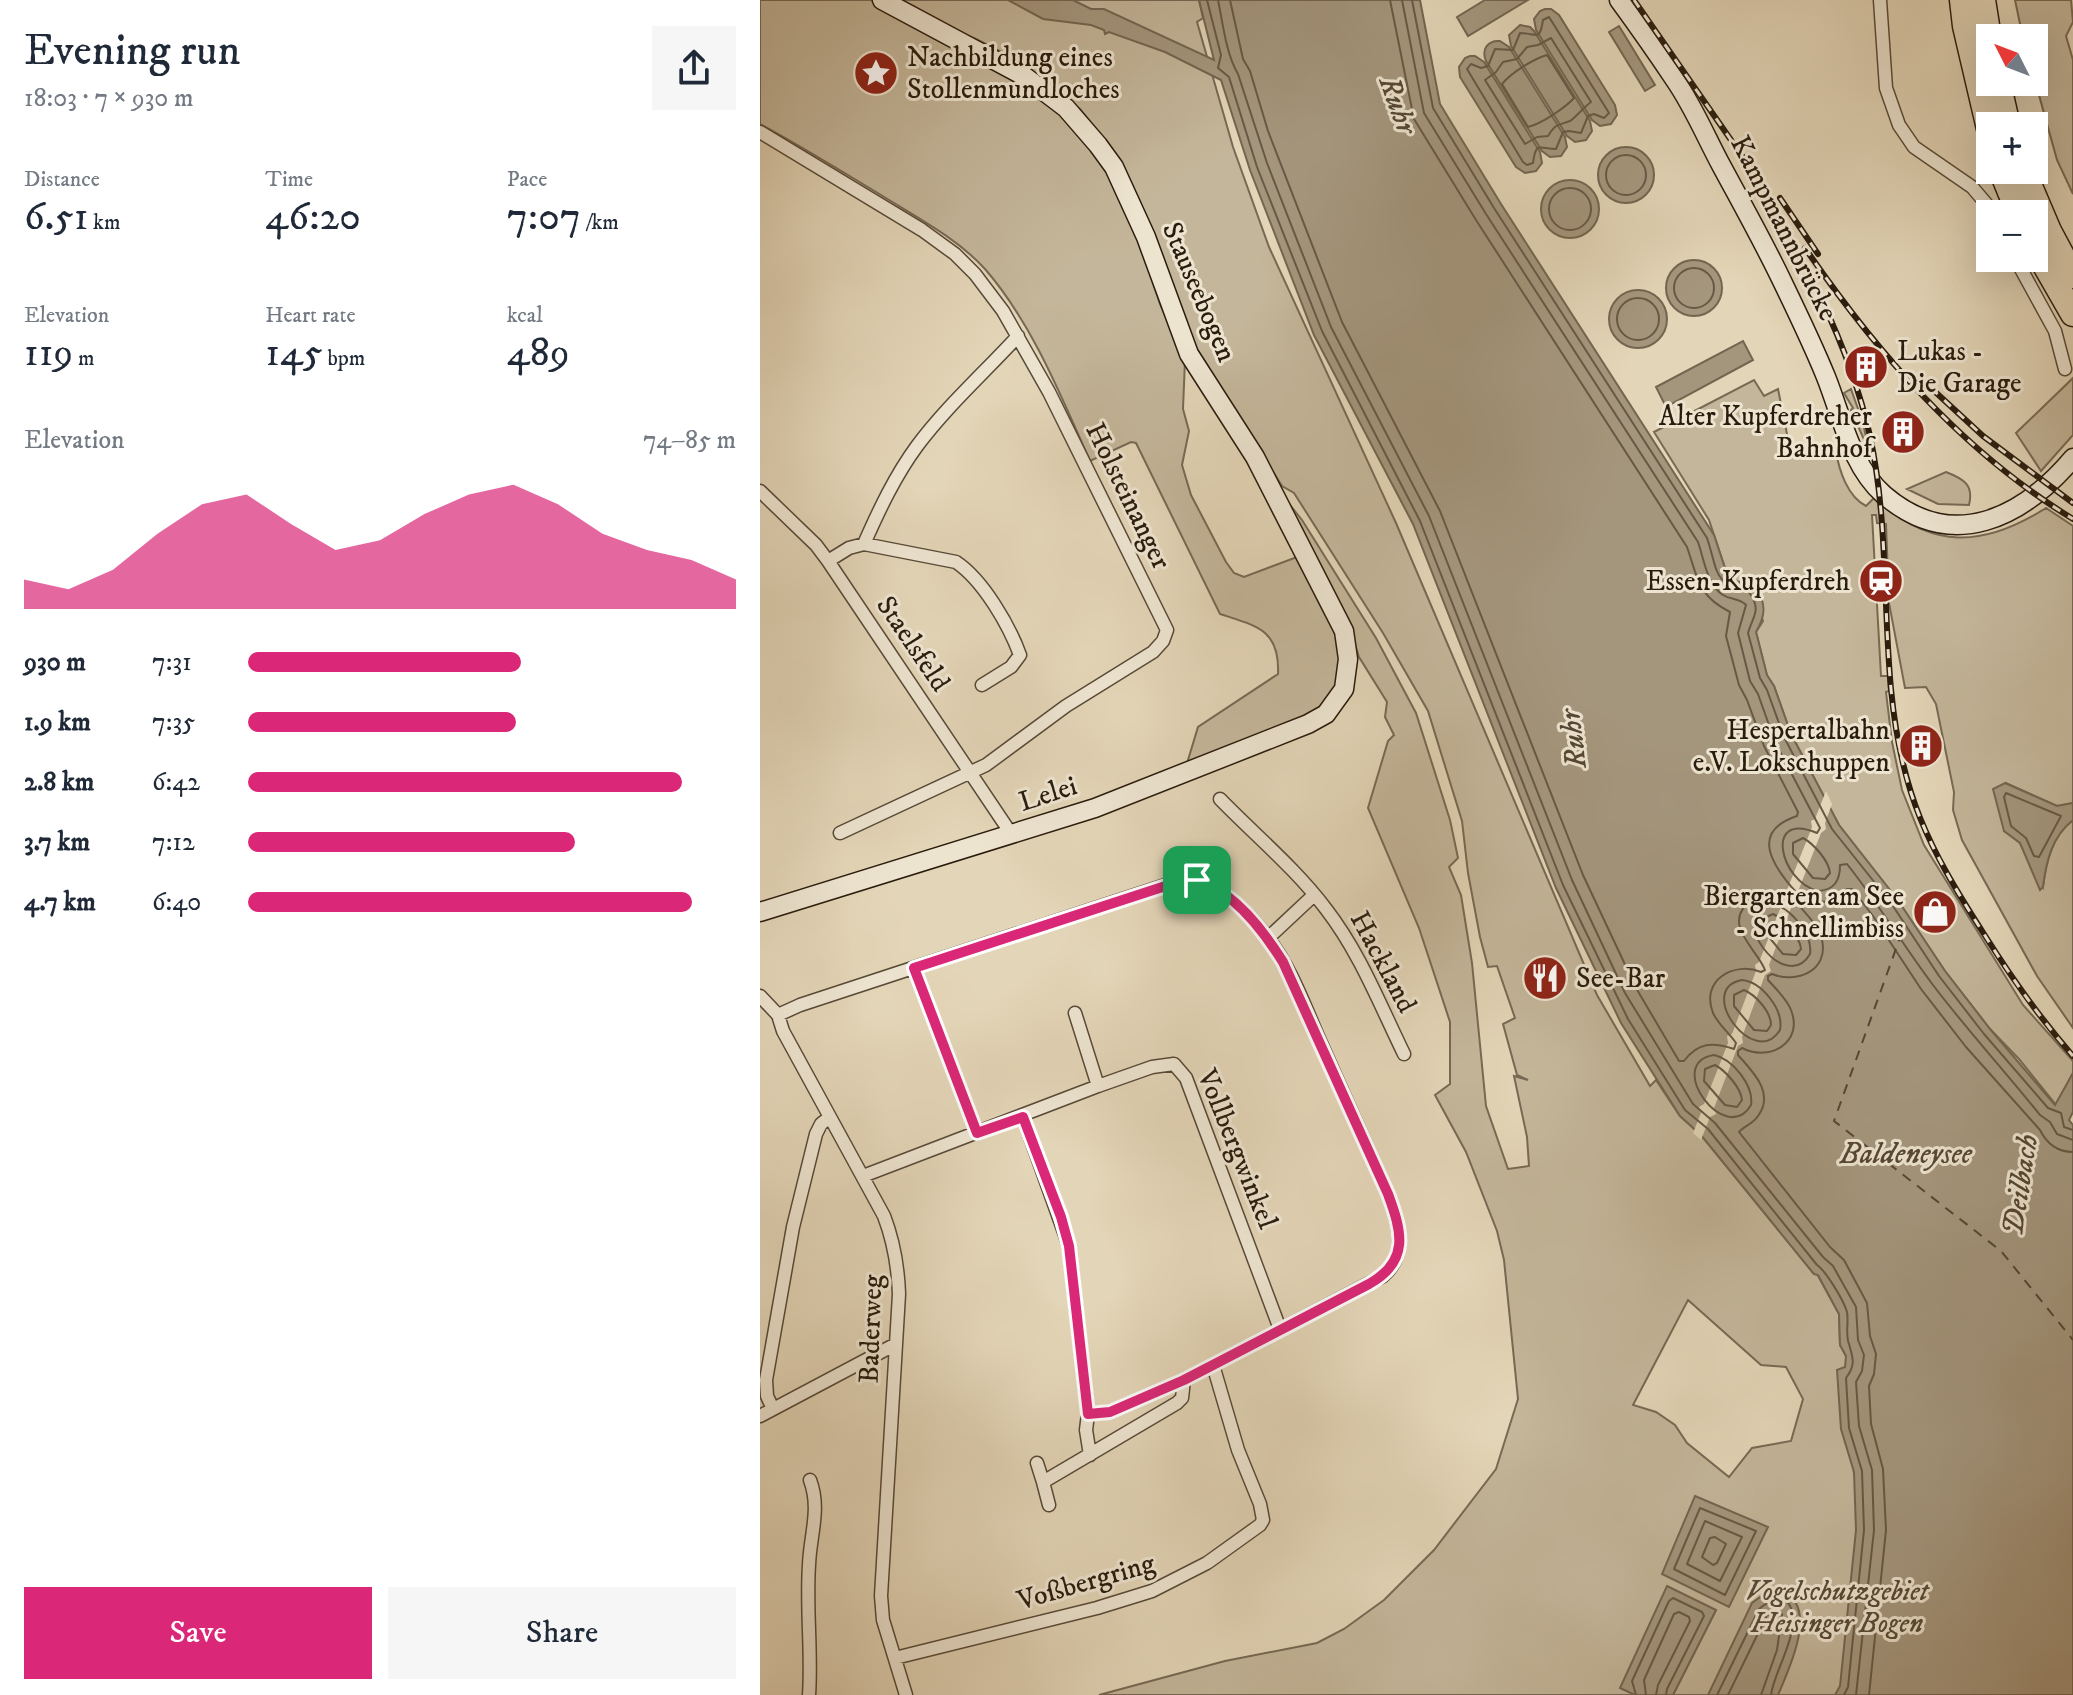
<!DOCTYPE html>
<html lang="en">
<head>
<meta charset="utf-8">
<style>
  body { margin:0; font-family:"IM FELL DW Pica",serif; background:#f6f6f7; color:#1f2937; height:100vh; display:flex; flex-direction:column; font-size:30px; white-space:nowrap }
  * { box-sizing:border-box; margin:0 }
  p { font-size:26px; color:#747a83 }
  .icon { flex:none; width:44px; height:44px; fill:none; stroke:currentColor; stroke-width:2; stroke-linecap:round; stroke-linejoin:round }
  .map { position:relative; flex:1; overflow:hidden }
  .side { display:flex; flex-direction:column; background:#fff; width:760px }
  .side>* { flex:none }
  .needle { width:52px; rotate:312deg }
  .tools { position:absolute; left:1216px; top:24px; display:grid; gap:16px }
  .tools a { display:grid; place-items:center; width:72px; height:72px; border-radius:0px; background:#fff; box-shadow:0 8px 32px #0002; font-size:40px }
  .pin { position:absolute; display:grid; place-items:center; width:68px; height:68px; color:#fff; margin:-34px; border-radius:16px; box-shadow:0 4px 12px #0006 }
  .round { display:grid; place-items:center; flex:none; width:84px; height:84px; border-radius:0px; background:#f6f6f7 }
  .overview { display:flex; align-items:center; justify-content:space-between; height:136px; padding:0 24px }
  h1 { font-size:44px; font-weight:600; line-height:60px }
  .metrics { display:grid; grid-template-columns:repeat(3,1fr); gap:12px; height:136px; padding:8px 24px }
  .metrics div { display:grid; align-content:center }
  .metrics b { font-size:40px; font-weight:600 }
  .metrics small { font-size:22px; font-weight:400 }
  .metrics p { font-size:22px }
  .chart { height:224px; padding:16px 24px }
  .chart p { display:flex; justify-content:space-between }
  .chart svg { width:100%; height:144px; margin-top:8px; fill:#db2777; opacity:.7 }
  .button { display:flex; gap:16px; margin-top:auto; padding:16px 24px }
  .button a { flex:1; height:92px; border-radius:0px; background:#db2777; color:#fff; font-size:32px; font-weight:600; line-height:92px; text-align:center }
  .button a+a { background:#f6f6f7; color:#1f2937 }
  ul { padding:0 24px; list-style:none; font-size:26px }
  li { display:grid; grid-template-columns:128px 96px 1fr; align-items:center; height:60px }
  li i { height:20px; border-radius:10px; background:#db2777 }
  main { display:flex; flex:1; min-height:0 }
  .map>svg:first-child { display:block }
  .green { fill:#c4b69a; stroke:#776954; stroke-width:2; fill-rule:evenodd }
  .water { fill:#a4967d; stroke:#736550; stroke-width:2 }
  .pier { fill:#e3d5b7 }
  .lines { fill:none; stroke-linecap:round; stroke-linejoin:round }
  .shore { stroke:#675945; stroke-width:2 }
  .ferry { stroke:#554734; stroke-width:2; stroke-dasharray:10 8; stroke-linecap:butt }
  .street-casing { stroke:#584a38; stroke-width:15 }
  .secondary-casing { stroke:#2a1c0d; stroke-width:21 }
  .highway-casing { stroke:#2a1c0d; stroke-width:27 }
  .street { stroke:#ede4d0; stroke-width:12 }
  .secondary { stroke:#ede4d0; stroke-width:18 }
  .highway { stroke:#e3d5b7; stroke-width:24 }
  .rail-casing { stroke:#2a1c0d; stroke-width:6 }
  .rail { stroke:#ede4d0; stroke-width:3; stroke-dasharray:9; stroke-linecap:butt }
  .route-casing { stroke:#fff; stroke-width:16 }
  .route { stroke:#db2777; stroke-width:10 }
  .labels { text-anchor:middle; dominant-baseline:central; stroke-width:6; stroke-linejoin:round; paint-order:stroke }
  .poi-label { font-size:28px; fill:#2a1c0d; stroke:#ede4d0; text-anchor:end }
  .street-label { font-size:28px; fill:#2a1c0d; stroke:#ede4d0 }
  .park-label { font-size:28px; font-style:italic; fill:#584a37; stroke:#ede4d0 }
  .water-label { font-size:30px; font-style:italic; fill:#554734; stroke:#ede4d0 }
</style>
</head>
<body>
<main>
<section class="side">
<div class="overview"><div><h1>Evening run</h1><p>18:03 · 7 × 930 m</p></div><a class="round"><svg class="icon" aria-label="share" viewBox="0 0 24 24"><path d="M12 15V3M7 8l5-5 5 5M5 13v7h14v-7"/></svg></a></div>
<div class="metrics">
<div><p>Distance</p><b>6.51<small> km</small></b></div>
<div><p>Time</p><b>46:20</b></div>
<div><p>Pace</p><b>7:07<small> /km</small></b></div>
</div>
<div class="metrics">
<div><p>Elevation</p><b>119<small> m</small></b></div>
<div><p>Heart rate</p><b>145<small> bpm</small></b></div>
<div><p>kcal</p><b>489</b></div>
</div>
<div class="chart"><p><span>Elevation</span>74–85 m</p>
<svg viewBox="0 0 160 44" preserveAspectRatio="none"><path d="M0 44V35L10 38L20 32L30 21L40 12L50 9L60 18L70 26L80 23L90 15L100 9L110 6L120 12L130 21L140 26L150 29L160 35V44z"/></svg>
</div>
<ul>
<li><b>930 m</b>7:31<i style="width:56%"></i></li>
<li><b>1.9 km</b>7:35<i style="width:55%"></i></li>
<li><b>2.8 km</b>6:42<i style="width:89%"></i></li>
<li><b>3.7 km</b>7:12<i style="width:67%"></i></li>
<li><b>4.7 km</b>6:40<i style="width:91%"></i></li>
</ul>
<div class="button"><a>Save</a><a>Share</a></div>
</section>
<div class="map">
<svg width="1313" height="1695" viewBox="0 0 1313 1695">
  <rect width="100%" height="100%" fill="#e3d5b7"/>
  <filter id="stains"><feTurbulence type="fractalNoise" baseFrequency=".0025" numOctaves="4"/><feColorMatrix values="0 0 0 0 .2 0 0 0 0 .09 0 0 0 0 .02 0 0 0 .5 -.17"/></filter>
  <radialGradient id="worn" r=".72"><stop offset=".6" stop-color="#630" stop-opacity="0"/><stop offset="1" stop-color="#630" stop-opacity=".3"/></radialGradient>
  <!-- green -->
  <path class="green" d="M0,0H111L122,8L254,76L307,119L351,176L375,228L400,304L425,360L423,409L429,431L422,465L431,495L466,562L474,573L484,577L537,557C553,589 591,645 579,681C575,693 565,702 556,711L425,770L438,727L518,674C520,629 496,626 460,614L376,443L371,442L330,461C301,396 272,323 225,269C197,238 156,217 121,195C81,171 41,146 0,124Z
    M133,0H439L443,18L437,22L473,147L509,247L636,523L837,995L890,1086L896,1080L920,1116L941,1135L1054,1274H1057L1079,1314L1080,1345L1086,1356L1094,1474L1201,1695H913L956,1610L861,1688L875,1695H339L465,1661L557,1643L584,1629L624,1600L674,1550L736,1469L758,1399L744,1260L737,1231L706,1152L675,1095L690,1084V1022L659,928L608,808L628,741L634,735L625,717L627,702L599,657L589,626L528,506L530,505L542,520L616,638L656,713L690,820L698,858L689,867L701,895L712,963L726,1106L748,1169L769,1166L767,1137L754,1076L768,1080L757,1075L743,1024L755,1018L737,966L728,967L720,937L708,873L702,821L668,711L623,633L534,493L522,486L425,331L366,175L350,146L320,109L263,63L216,39L174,23ZM928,1300L1001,1365L1026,1367L1043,1399L1031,1441L992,1448L969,1477L927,1443L915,1425L896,1412L873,1405Z
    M1255,0H1311L1313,22L1306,36L1313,60V194L1297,160L1274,77V38H1263Z
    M1313,378V435L1281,471L1256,433Z
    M994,380L1004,396L1018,389L1029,444L1035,455L1076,451C1079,471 1088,497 1106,506L1114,498C1172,550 1223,548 1286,508L1313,526V803L1297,806L1246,783L1244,831L1260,843L1283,887C1286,862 1292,836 1313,820V1028L1277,976L1202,840L1193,810L1194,792L1176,704L1166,687L1145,688L1129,603L1126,524L1117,523L1116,515H1112L1121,676H1128L1129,691L1126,692L1132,742L1142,790L1164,845L1263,1005L1313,1061V1073L1296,1105L1259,1059L1230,1029L1185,971L1137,899L1079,825L1031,734L1014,686L1007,676L996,632L1003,621L991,584L974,581L968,577L949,520L894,432Z
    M1091,389L1103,423L1109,451L1091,410L1093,408L1084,393Z
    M1186,472C1204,479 1214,485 1209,505L1178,504L1147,489Z"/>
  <!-- water -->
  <path class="water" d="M248,0H313L331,9H344L454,60L439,0H660L680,104L741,204L954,535L968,577L974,581L996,587C1006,604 1006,615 996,632L1007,675L1014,686L1031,734L1079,825L1137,899L1185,971L1230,1029L1295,1105L1313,1073V1112L1309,1120L1313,1125V1695H1075L1080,1686L1096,1530L1094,1472L1081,1429L1077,1370L1085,1367L1086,1356L1080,1345L1079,1314L1058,1275L1054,1274L941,1135L920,1116L861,1023L796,888L653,524L554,335L490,170L461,80L405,52L349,32L345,34L344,30L331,25L283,19Z
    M725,0H768L708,36L697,17Z
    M785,9H791L799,15L855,105L857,115L851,124L840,126L832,120L776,30L774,19L780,11Z
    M760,25L770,27L774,31L830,121L832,131L826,140L815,142L807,136L751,46L749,35Z
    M859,26L895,85L885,91L849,32Z
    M740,41L749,47L805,137L807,147L801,156L790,157L782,151L726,61C721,49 728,40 740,41Z
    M710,56H715L724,62L780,152L782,163L776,171L765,173L756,167L700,77L699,67L705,58Z
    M838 175a28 28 0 1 1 56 0a28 28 0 1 1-56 0Z
    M781 209a29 29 0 1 1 58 0a29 29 0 1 1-58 0Z
    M906 288a28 28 0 1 1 56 0a28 28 0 1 1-56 0Z
    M849 319a29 29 0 1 1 58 0a29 29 0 1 1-58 0Z
    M983,341L993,360L906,407L896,387Z
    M1245,783L1297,806L1313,803V820C1292,836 1286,862 1283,887L1280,890L1260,843L1244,831L1233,789Z
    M935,1496L1008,1527L969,1607L902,1574Z
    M907,1586L956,1610L913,1695H875L860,1688Z
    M1021,1591C1060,1605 1029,1669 1018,1695H948L992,1603L1006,1593Z"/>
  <!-- pier -->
  <path class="pier" d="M1066,791L1072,804L1065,823L1066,829L1061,833L1037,894L1038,900L1033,903L1009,965L1011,971L1005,975L982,1037L983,1043L978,1046L954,1108L956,1114L950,1117L941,1140L933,1133L941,1113L939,1107L944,1104L968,1043L967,1036L972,1034L996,971L995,965L999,962L1024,899L1022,894L1027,890L1052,827L1051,821L1055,819Z"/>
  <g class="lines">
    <!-- shore -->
    <path class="shore" d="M447,0L461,55L458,68L469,77L497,167L562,331L660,521L803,885L868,1019L925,1110L948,1129L1057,1265C1066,1271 1084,1301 1087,1312C1089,1322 1085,1334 1089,1344C1093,1358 1096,1365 1086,1378L1089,1428L1102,1471L1104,1530L1088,1687L1084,1695
      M458,0C463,24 466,54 478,74L507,163L571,327L669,516L812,880L865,993L933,1104L955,1123L1063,1257L1073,1266L1096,1307L1098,1340L1104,1355L1102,1371L1096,1382L1099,1426L1112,1470L1114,1530L1096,1695
      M470,0L483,59L490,71L508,131L582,322L680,511L823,875L876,988L919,1061H924C938,1042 953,1042 974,1049L976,1043C969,1033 958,1024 953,1013C940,980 974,961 1001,972L1005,970C997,948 958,923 994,898C1006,890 1018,891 1031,897L1035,895V891C1013,866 989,832 1037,816L1038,812L1004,746L987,700L979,685L966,636L970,612C938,596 938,579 927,547L716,220L654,119L630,0
      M642,0L664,113L726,214L938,542C944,559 947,585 963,595C971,600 979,598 986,605L978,633L990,681L998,694L1015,742L1060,828L1057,833C1003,810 1020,882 1058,891C1075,890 1080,880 1080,865L1087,864C1118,903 1143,945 1173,985C1207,1030 1245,1071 1280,1115L1290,1122L1297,1134L1313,1140
      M652,0L673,108L734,208L947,538C958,570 952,584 989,592C1002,611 993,615 988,633L1000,678L1007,690L1024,737L1072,829L1131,903L1179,976L1224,1034L1288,1108L1301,1113L1304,1127L1313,1130
      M789,17L849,113L844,118L834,114L828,116L821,133L809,131L803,132L796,149C780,149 776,140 773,163L767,165L763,162L707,69L711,64L721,68L728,66L735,49L753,50L760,33C776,33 780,42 783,20Z
      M791,38L831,102C825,106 814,119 810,121C798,126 797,122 788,136L777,137L765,144L725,80L736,72L743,62L757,59L767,47L778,45Z
      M787,55L814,98C805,108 781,124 768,127L742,84C751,73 773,59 787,55Z
      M846 175a20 20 0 1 1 40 0a20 20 0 1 1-40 0Z
      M789 209a21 21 0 1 1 42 0a21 21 0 1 1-42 0Z
      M914 288a20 20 0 1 1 40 0a20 20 0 1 1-40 0Z
      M857 319a21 21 0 1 1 42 0a21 21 0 1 1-42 0Z
      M1246,793L1301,816L1279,857L1274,856L1266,838L1251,826L1244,797Z
      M1043,838C1054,844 1069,861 1070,873L1065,879L1053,878L1033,854V843Z
      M1013,904C1031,908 1053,935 1050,954C1025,997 962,911 1013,904Z
      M1013,914C1025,920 1040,937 1041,949L1036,955L1023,954L1003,930L1004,918Z
      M982,980C1002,982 1024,1010 1020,1030C995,1071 934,989 982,980Z
      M984,990C996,995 1011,1012 1011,1025L1007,1031L994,1030L974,1006V995Z
      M954,1055C973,1059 994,1086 991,1105C966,1148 903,1063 954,1055Z
      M955,1065C966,1071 981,1088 982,1100L977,1107L965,1105L944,1081L945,1069Z
      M940,1508L996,1531L965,1595L914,1569Z
      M945,1521L982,1537L960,1581L927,1564Z
      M955,1537L966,1544L957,1563L953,1565L942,1557L950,1538Z
      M876,1695L872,1681L909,1601L913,1598L942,1612L944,1616L907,1689L906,1695
      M886,1695L884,1680L914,1614L919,1612L929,1617L930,1621L898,1685L896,1695
      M957,1695L999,1609C1007,1602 1025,1593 1031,1608C1040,1634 1014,1671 1011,1695
      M968,1695L1007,1615L1018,1610L1022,1614L1017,1650L1001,1695
      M1109,1695L1126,1530L1123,1469L1111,1424L1109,1386L1114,1374L1116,1354L1110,1336L1107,1303L1084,1260L1070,1247L979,1132C984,1126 993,1124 998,1116C1015,1093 993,1072 978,1055V1051L982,1048C1009,1062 1044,1043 1031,1010C1027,999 1016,989 1008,980V976L1012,974C1036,984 1069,971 1062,940C1059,926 1046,914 1037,903V898C1059,899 1067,910 1087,889H1092L1113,916L1161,989L1206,1047L1280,1130C1287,1144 1297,1152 1313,1152"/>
    <!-- ferry -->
    <path class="ferry" d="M1142,932L1074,1121L1241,1251L1313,1340"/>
    <!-- street casing -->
    <g class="street-casing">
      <path id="street" d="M1120,0L1126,88L1139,125L1154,147L1212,187L1235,214
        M0,132L162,230L195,254L215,274L243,311L289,392L407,630L403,641L393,652L306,706L226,765L80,833
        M1255,258L1295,331L1305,369
        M0,491L56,545L68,561L252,835
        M104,544C119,510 135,476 157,446C187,406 224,373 258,336
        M68,561L89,548L104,544L196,562C223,580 249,625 260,655L251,667L222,685
        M460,799C495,835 536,869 566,909C600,953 620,1005 644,1054
        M508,938L554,895
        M154,968L217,1133
        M0,996L18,1015L23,1031L124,1216C134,1242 138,1266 139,1294L121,1596L123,1620L146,1695
        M315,1013L338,1086
        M18,1015L40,1005L418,881C453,875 487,911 507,937C531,967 545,1007 560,1041C583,1092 605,1143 628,1194C638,1221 649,1254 623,1276L424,1380L350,1412L328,1414L309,1246L263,1117
        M103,1176L338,1086L392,1067L414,1064L426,1078L520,1329
        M13,1409L7,1396L6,1380L33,1227L56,1134L61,1124L70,1117
        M328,1414L326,1430L330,1455
        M0,1416L136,1344
        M277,1463L283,1482
        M289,1505L283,1482L417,1403L422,1398L424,1380
        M135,1658L337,1608L392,1591L447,1563L500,1525L503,1520L500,1504L478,1450L453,1365
        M49,1695C52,1652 46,1608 49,1565C50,1535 61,1509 50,1480"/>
    </g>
    <!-- secondary casing -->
    <g class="secondary-casing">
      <path id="secondary" d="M859,0C878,26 897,53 915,80C933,106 946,137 961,165C982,204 1004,243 1023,283C1038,314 1053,345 1066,377C1082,417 1091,466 1124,495C1193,554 1263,517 1313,458
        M0,912L335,808L548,724L566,714L584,689L588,659L584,631L495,457L429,354L386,237L354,167L338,145L306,108L264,76L122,0"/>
    </g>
    <!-- highway casing -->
    <g class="highway-casing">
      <path id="highway" d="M1202,0L1205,26L1230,133
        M1223,0L1230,44
        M1238,82L1248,126
        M1241,170L1259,214
        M1263,170L1289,231L1313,276
        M1274,246L1313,314"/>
    </g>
    <!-- street -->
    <use href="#street" class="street"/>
    <!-- secondary -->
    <use href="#secondary" class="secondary"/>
    <!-- highway -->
    <use href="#highway" class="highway"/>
    <!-- rail casing -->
    <g class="rail-casing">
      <path id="rail" d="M874,0L998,179
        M993,172C1041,255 1089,342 1110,436C1128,519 1123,605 1131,689C1141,794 1168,847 1224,934C1251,977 1279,1017 1313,1056
        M1020,198L1058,254
        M1045,248C1117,353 1203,452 1313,519
        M1171,388L1223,436L1313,503"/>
    </g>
    <!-- rail -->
    <use href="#rail" class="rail"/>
  </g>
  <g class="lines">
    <!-- route casing -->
    <g class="route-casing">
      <path id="route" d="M427,879C468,883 503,930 523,962L628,1194C642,1232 650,1261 609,1284L424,1380L350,1412L328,1414L309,1246L301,1217L263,1117L217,1133L154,968Z"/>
    </g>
    <!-- route -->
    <use href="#route" class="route"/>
  </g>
  <!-- icons -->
  <defs>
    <g id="sight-disc" transform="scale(2.3)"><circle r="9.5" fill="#8f2418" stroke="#ede4d0"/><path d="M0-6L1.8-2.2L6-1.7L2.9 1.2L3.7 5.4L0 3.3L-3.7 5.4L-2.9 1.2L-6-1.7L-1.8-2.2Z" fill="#fff"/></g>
    <g id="building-disc" transform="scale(2.3)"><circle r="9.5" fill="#8f2418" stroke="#ede4d0"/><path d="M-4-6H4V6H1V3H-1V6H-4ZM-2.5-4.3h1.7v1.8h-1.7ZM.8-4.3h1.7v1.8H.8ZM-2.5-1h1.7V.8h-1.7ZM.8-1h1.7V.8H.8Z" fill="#fff"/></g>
    <g id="station-disc" transform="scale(2.3)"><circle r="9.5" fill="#8f2418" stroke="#ede4d0"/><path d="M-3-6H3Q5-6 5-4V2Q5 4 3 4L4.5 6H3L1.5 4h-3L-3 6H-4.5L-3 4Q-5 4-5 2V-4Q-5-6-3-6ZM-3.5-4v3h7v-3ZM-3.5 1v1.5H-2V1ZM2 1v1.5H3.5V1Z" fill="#fff"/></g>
    <g id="shop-disc" transform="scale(2.3)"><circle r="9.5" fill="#8f2418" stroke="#ede4d0"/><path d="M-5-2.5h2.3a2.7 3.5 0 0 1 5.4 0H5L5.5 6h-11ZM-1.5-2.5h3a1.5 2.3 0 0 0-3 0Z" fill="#fff"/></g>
    <g id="restaurant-disc" transform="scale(2.3)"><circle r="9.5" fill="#8f2418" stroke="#ede4d0"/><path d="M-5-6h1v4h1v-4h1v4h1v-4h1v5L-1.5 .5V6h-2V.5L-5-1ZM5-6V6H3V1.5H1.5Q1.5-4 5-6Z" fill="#fff"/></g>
  </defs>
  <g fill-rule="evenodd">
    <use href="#sight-disc" x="116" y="73"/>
    <use href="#building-disc" x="1106" y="367"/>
    <use href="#building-disc" x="1143" y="432"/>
    <use href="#station-disc" x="1121" y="581"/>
    <use href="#building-disc" x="1161" y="746"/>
    <use href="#shop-disc" x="1175" y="912"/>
    <use href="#restaurant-disc" x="785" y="978"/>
  </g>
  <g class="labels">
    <!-- poi labels -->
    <g class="poi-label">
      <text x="147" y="57" text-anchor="start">Nachbildung eines<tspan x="147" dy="32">Stollenmundloches</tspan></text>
      <text x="1137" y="351" text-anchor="start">Lukas -<tspan x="1137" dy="32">Die Garage</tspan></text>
      <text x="1112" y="416">Alter Kupferdreher<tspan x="1112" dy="32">Bahnhof</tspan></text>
      <text x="1090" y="581">Essen-Kupferdreh</text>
      <text x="1130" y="730">Hespertalbahn<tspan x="1130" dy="32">e.V. Lokschuppen</tspan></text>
      <text x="1144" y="896">Biergarten am See<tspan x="1144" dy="32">- Schnellimbiss</tspan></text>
      <text x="816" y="978" text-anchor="start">See-Bar</text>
    </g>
    <!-- street labels -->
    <g class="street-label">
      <text transform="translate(1024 228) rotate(63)">Kampmannbrücke</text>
      <text transform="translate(439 292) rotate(67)">Stauseebogen</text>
      <text transform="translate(368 496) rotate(64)">Holsteinanger</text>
      <text transform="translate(153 644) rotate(56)">Staelsfeld</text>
      <text transform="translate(288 794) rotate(-18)">Lelei</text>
      <text transform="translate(623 962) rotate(62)">Hackland</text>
      <text transform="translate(477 1149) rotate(68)">Vollbergwinkel</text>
      <text transform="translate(111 1329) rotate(-88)">Baderweg</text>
      <text transform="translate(326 1582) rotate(-16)">Voßbergring</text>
    </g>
    <!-- park labels -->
    <g class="park-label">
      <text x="1077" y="1591">Vogelschutzgebiet<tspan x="1077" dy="32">Heisinger Bogen</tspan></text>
    </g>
    <!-- water labels -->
    <g class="water-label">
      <text transform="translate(637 105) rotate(70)">Ruhr</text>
      <text transform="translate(814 739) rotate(-97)">Ruhr</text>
      <text x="1146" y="1154">Baldeneysee</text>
      <text transform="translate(1261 1185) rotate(-81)">Deilbach</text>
    </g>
  </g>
  <rect width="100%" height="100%" filter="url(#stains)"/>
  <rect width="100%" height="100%" fill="url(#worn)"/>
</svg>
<div class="tools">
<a><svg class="needle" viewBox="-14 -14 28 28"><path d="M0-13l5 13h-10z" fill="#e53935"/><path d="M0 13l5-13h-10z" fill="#747a83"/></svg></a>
<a>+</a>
<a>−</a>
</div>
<div class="pin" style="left:437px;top:880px;background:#1e9e55"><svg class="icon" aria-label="arrive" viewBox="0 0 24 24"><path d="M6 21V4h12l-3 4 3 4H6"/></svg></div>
</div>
</main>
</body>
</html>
